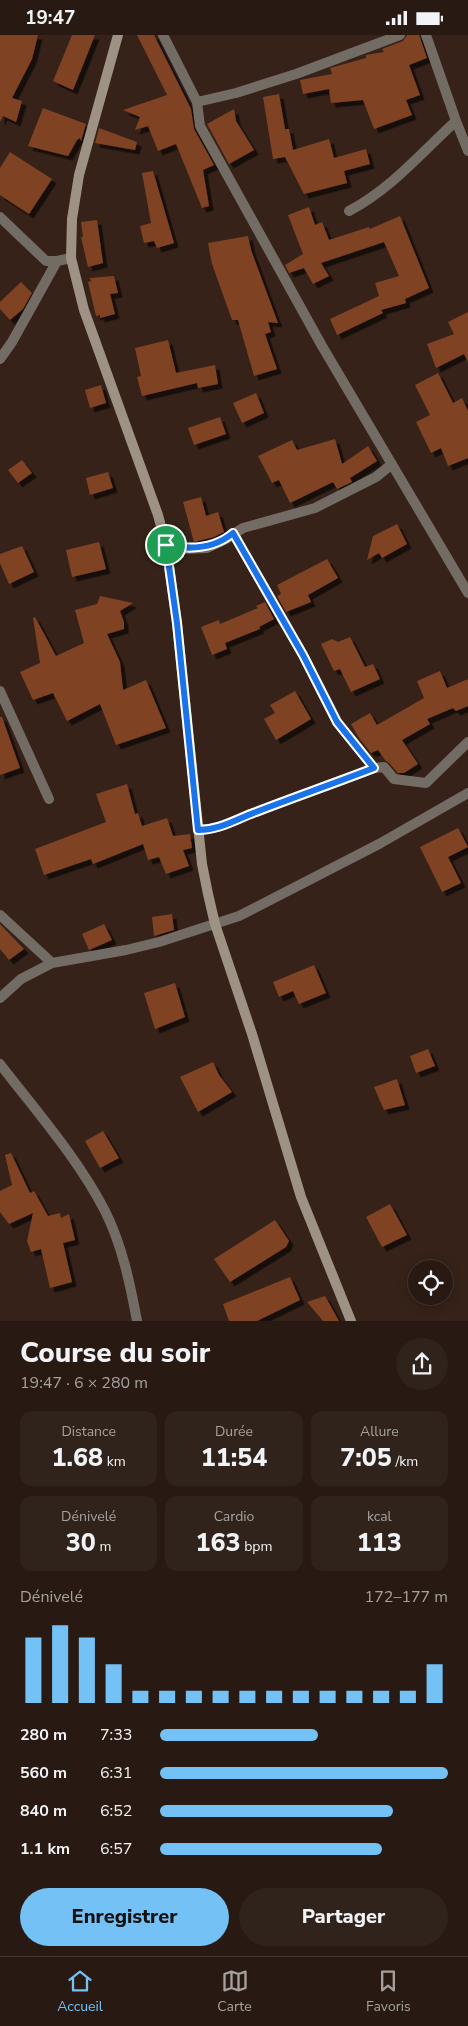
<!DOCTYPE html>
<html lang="fr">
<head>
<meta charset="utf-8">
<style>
  body { margin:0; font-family:"Nunito Sans",sans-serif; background:#30231b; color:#f1f3f6; height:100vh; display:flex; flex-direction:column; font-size:19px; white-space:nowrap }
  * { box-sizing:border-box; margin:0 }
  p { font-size:16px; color:#a5a19f }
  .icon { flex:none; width:28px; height:28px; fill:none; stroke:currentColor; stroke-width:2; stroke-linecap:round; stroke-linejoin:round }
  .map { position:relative; height:1286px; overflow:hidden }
  .side { display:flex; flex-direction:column; background:#281a12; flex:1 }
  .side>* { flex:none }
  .tools { position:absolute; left:408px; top:1225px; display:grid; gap:10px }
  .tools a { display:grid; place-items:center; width:45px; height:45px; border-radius:50%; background:#281a12; box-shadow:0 2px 12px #0003,0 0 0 1px #443832; font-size:25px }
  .pin { position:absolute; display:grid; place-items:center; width:42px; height:42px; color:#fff; margin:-21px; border:2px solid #fff; border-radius:50%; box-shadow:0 1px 5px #0007 }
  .round { display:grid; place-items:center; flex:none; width:52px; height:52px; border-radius:26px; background:#30231b }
  .overview { display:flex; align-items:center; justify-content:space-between; height:85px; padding:0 20px }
  h1 { font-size:28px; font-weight:800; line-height:38px }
  .stats { display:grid; grid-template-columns:repeat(3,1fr); gap:8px; height:85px; padding:5px 20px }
  .stats div { display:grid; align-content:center; border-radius:12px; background:#30231b; text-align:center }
  .stats b { font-size:25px; font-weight:800 }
  .stats small { font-size:14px; font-weight:400 }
  .stats p { font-size:14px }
  .chart { height:140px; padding:10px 20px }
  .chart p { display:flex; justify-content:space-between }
  .chart svg { width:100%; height:90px; margin-top:5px; stroke:#73c1f5; stroke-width:6 }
  .button { display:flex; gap:10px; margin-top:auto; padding:10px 20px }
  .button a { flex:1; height:58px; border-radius:30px; background:#73c1f5; color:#111; font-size:20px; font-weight:800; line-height:58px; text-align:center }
  .button a+a { background:#30231b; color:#f1f3f6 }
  ul { padding:0 20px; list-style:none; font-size:16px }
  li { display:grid; grid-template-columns:80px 60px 1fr; align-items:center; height:38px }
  li i { height:12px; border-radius:6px; background:#73c1f5 }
  .status { display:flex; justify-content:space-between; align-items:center; height:35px; padding:0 25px; background:#281a12; direction:ltr }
  .status svg { height:14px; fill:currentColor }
  .tab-bar { display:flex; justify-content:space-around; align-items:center; height:70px; border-top:1px solid #443832; background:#281a12; font-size:14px; color:#a5a19f }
  .tab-bar a { display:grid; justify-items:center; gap:2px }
  .tab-bar .active { color:#73c1f5 }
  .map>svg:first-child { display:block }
  .building { fill:#7f4222; filter:url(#shadow) }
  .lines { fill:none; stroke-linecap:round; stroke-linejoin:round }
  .street { stroke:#736c64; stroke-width:10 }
  .secondary { stroke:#9e9285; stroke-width:10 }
  .route-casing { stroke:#fff; stroke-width:10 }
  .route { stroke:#1a73e8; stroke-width:6 }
</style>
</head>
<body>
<div class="status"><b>19:47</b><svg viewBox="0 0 49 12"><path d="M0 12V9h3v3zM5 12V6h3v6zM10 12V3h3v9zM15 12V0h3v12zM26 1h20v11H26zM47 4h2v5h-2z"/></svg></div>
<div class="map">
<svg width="468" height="1286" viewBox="0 0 468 1286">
  <defs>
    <filter id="shadow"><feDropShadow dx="4.5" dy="4.5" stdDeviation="0" flood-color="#0009"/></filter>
  </defs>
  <rect width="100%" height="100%" fill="#362218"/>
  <!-- building -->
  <path class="building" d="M0,0H38L32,24L12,63L22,66L16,87L3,81L0,87Z
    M72,0H95L73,55L53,46Z
    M137,0H154L191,74L194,94L214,130L203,135L209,171L202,173L176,109L158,116L148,91L135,95L140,82L123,75L167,60Z
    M407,0H419L427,23L409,30L420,60L406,65L412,80L374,94L363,65L331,68L329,54L303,59L300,45L332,39L330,33L366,23V20L384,17L382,14L403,6Z
    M279,59L285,94H289L293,115L329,104L334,123L366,114L370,129L344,136L347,148L304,159L285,122L273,124L263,62Z
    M43,73L86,89L81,106L80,103L77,105L68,121L28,111Z
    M234,74L236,86L254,115L229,129L207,89Z
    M99,93L137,107L135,115L95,108Z
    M10,117L52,144L29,179L0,160V133Z
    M153,136L174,208L157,213L154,206L144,208L140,191L151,188L142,138Z
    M309,172L315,190L322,187L329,205L369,192L370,194L400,181L429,253L405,264L406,268L381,275L383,278L337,300L330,284L379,261L375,248L399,241L384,207L321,228L329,241L313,249L304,233L289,238L285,230L303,219L288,180Z
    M97,185L103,228L88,232L81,202H83L81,187Z
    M248,201L251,215L278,288L268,287L271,297L265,299L277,334L254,341L238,285H232L212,229L208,208Z
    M114,241L118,258L110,259L115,279L100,283V280L96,281L88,247L91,246L90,243Z
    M21,247L32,258L23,274L10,285L0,274V267Z
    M468,277V327L464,319L436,333L427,309L454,299L448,287Z
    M168,305L176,338L215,330L218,349L198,353L197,348L142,361L137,342L141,341L135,313Z
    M438,338L453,368L462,363L468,376V423L448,431L441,413L431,418L416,387L430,380L415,350Z
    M101,350L106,368L90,373L85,355Z
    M256,358L264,378L242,388L233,368Z
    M220,382L226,399L194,410L188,393Z
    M335,404L342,429L368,411L377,426L350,443L352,447L337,454L333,447L290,468L279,445L272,448L258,421L292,405L297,415Z
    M22,425L32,438L18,448L8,435Z
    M108,437L113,453L90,460L86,443Z
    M201,462L206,481L218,477L224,497L214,502L194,507L183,467Z
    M397,489L407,509L382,523L379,518L367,525L373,501Z
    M99,507L106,534L72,542L66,515Z
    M22,511L34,537L9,549L0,528V519Z
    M327,524L338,543L308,560L311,567L286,577L277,561L281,559L277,550Z
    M100,561L133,568L120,576L124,587V594L107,599L120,627L123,655L146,645L166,693L116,710L100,669L67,686L53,658L33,665L20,637L40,628L33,583L35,582L56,621L84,608L75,575L97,569Z
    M265,567L274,584L259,592L260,594L225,608L227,614L212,620L201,592L219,585L220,589L258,573L256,571Z
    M350,602L365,632L373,629L380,644L351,657L340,634L334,636L321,609L332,604L338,607Z
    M440,636L447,653L468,644V671L456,676L453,673L427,684L430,689L402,705L418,729L404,738H398L389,728L385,725L378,715L371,718L359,703L351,689L370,678L377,690L424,663L417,646Z
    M295,656L311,684L276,705L264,684L275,678L270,670Z
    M0,682H2L20,733L0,740Z
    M127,749L135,779L138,778L142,791L167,783L173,801L190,799L192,813L183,815L189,831L166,839L159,822L148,825L143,809L93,829L91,824L44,840L35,814L106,787L96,759Z
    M458,793L468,812L448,822L461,848L442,857L420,812Z
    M172,879L174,895L154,901L152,882Z
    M0,889L24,914L9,925L0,914Z
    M104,889L112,905L89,915L82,899Z
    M314,930L326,958L299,969L293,956L279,962L273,947Z
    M175,948L185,982L155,994L144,958Z
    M428,1014L435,1031L416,1038L410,1021Z
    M213,1027L219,1040L232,1057L198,1077L180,1042Z
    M397,1044L405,1070L384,1075L374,1052Z
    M103,1096L119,1123L100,1133L85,1106Z
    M11,1118L30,1158L34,1156L48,1181L60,1178L61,1183L69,1179L75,1205L63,1208L72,1247L50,1253L41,1214L31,1217L27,1206L33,1178L9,1189L0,1177V1156L12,1150L5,1120Z
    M390,1169L407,1200L382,1212L366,1182Z
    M275,1185L289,1206L286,1212L230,1247L214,1224Z
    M290,1242L300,1265L257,1286H229L223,1269Z
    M325,1261L339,1286H323L307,1267Z"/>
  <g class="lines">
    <!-- street -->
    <path class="street" d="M163,0L197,67L200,91L322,311L468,558
      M426,0L456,86L468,116
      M197,67L236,58L296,39L400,0
      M349,176C391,154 421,118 456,86
      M0,182L46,226H57L71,223
      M0,324L12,307L57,226
      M233,498L303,620L337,687L374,733
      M166,510L183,514L207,513L226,504L243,493L315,473L376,442L392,429
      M0,656L49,764
      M198,795C219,795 236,784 256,777C295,762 335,748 374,733L384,732L394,744L426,748L468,707
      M0,880L52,928
      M0,963L21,944L52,928L126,915L159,907L239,881L379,809L468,758
      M0,1029C36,1076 77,1122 105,1176C122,1210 130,1248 137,1286"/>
    <!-- secondary -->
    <path class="secondary" d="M118,0L79,140L72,184L71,223L84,275L158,480L166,510L177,588L202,829L208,859L215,889L252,999L301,1162L351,1286"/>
  </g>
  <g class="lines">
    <!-- route casing -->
    <g class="route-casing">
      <path id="route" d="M233,498L303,620L337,687L374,733C335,748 295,762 256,777C236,784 220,795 198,795L177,588L166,510C190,515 214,514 233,498Z"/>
    </g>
    <!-- route -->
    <use href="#route" class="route"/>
  </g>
</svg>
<div class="tools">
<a><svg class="icon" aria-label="locate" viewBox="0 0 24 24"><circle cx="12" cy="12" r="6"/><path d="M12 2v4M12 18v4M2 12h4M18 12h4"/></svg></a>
</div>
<div class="pin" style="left:166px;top:510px;background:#1e9e55"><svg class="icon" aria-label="arrive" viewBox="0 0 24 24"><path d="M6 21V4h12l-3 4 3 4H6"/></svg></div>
</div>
<section class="side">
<div class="overview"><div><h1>Course du soir</h1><p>19:47 · 6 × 280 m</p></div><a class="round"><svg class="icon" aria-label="share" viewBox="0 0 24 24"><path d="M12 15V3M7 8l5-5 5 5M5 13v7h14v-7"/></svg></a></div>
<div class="stats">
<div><p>Distance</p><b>1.68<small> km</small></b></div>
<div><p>Durée</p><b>11:54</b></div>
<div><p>Allure</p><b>7:05<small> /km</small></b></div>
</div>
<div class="stats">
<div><p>Dénivelé</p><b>30<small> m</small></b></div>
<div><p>Cardio</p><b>163<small> bpm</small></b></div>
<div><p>kcal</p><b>113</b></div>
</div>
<div class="chart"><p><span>Dénivelé</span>172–177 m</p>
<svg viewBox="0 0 160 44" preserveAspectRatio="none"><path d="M5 44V12M15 44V6M25 44V12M35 44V25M45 44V38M55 44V38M65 44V38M75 44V38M85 44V38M95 44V38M105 44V38M115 44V38M125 44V38M135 44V38M145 44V38M155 44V25"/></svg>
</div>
<ul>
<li><b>280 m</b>7:33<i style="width:55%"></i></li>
<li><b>560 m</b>6:31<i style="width:100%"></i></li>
<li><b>840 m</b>6:52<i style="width:81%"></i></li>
<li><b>1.1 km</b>6:57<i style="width:77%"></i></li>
</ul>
<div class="button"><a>Enregistrer</a><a>Partager</a></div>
</section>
<nav class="tab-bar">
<a class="active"><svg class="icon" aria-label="home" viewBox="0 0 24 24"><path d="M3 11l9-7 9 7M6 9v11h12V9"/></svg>Accueil</a>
<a><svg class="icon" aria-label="map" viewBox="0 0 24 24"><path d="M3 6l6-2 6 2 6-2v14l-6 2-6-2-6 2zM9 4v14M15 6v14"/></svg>Carte</a>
<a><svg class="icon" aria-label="saved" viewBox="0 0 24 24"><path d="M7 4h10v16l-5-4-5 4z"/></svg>Favoris</a>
</nav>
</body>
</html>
